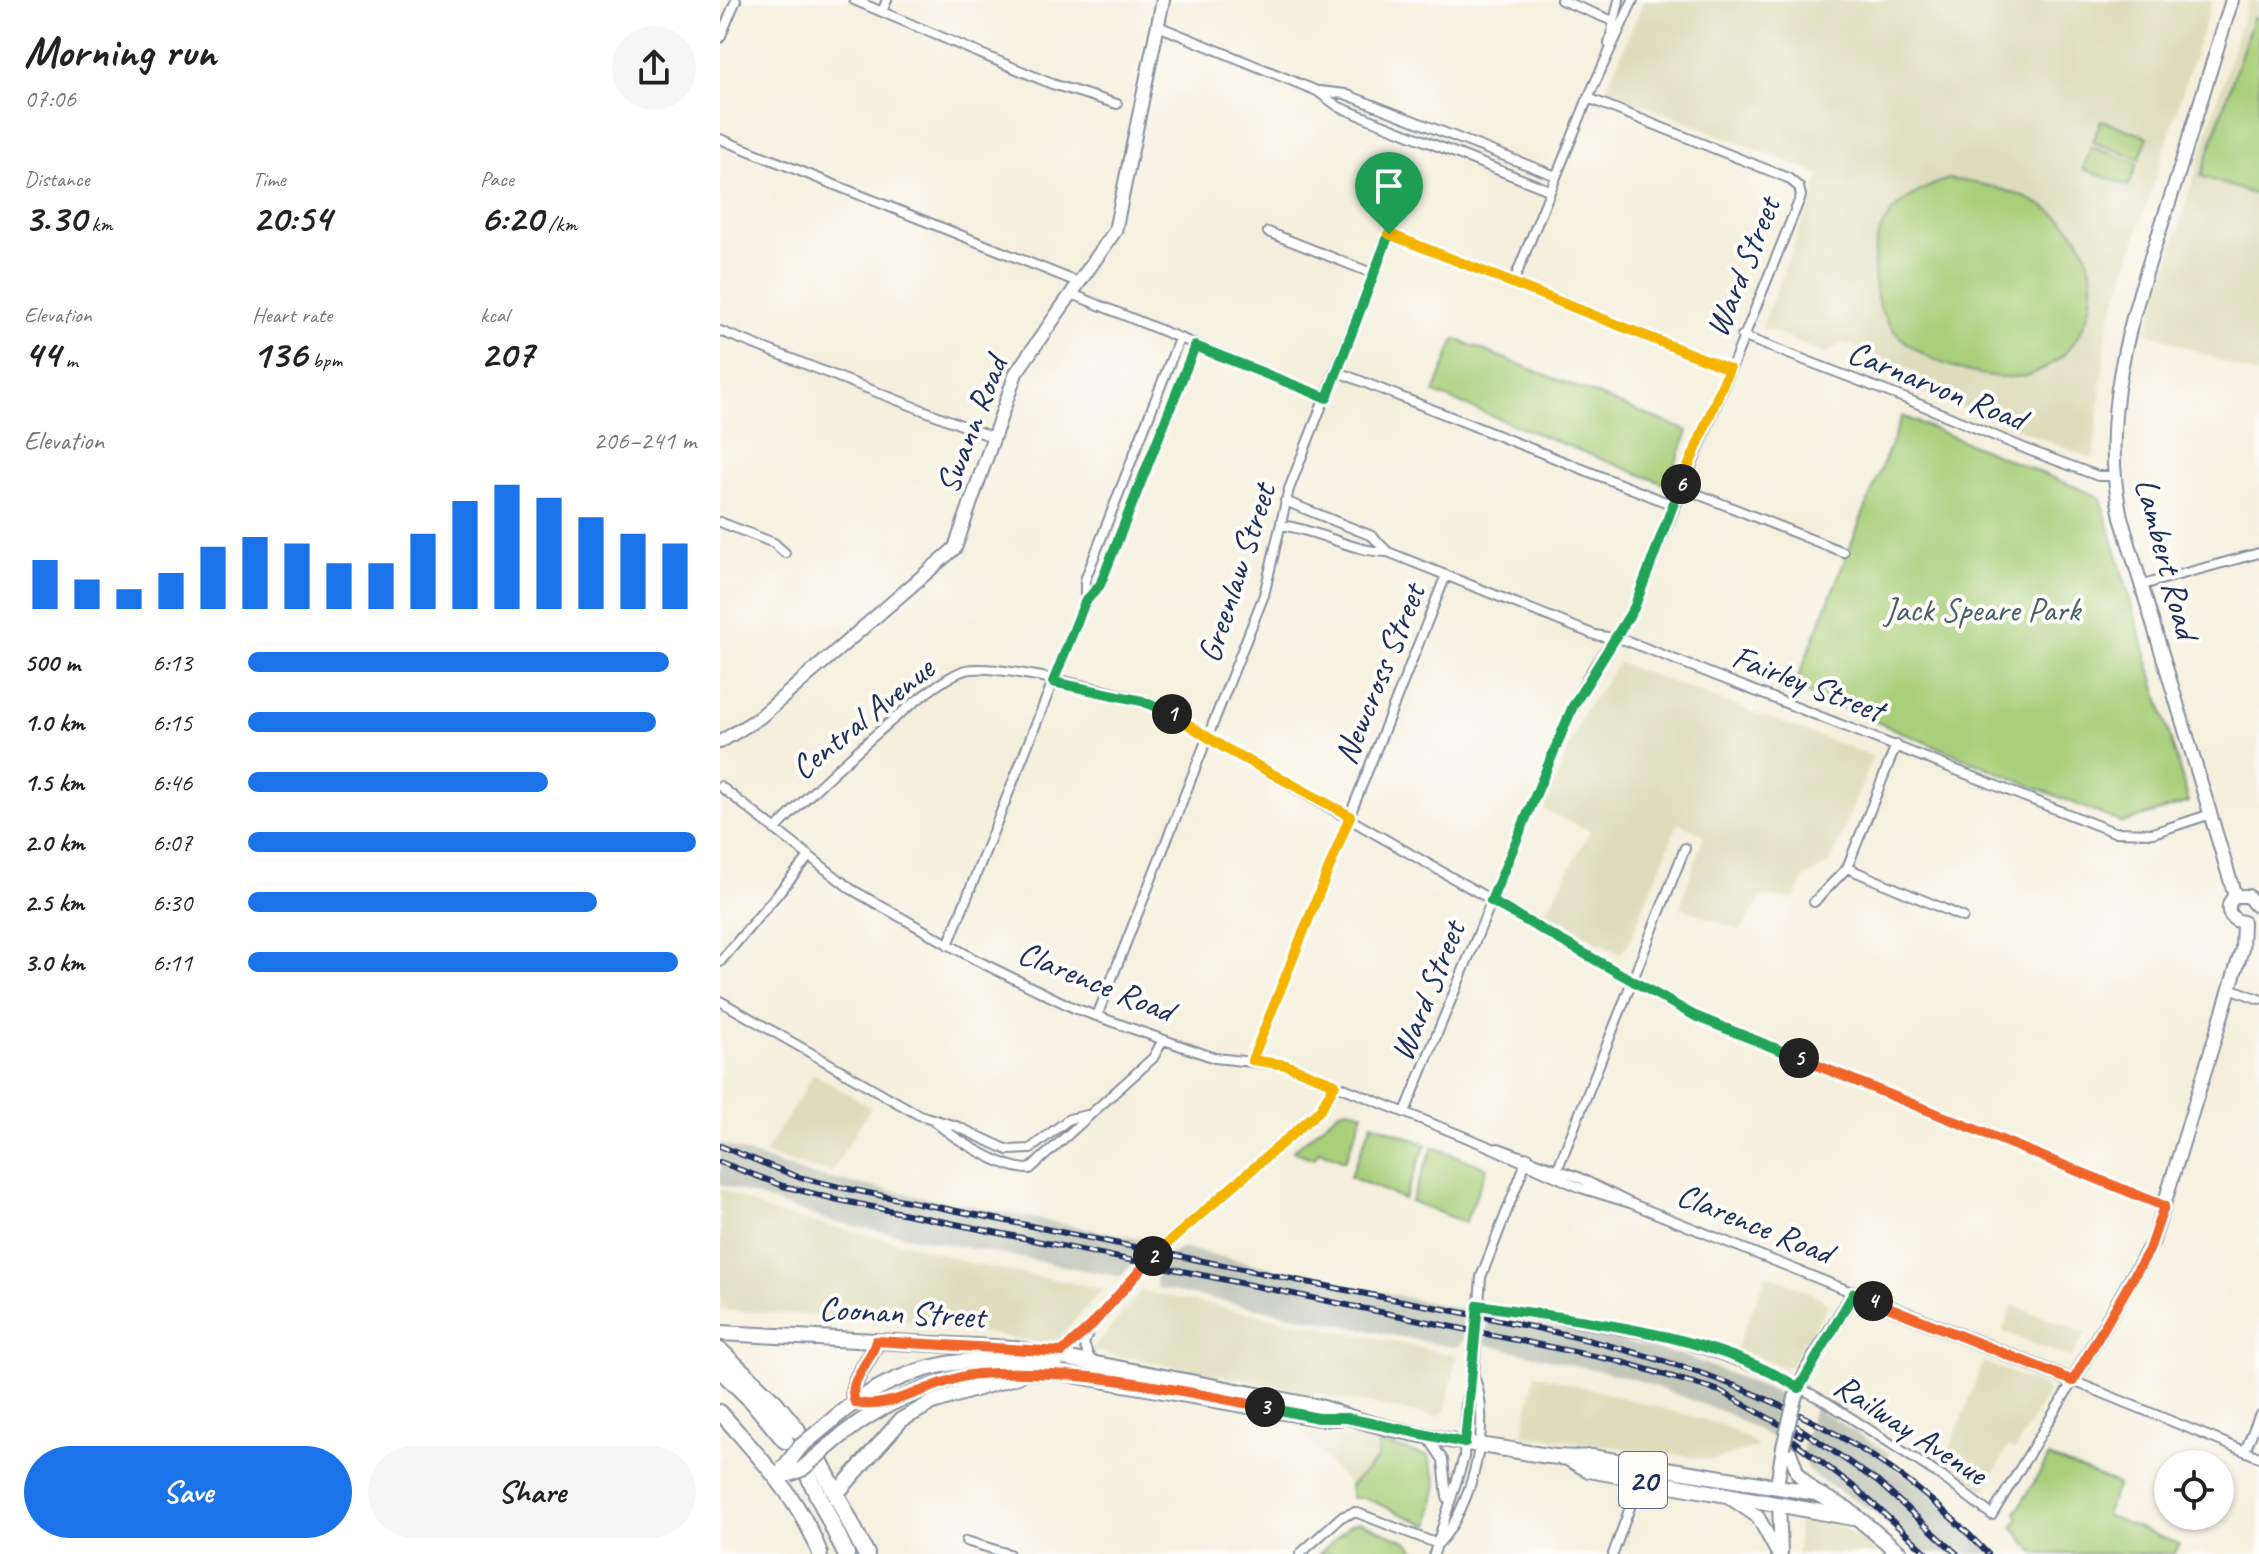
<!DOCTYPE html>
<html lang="en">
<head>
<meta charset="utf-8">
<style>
  body { margin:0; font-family:Caveat,sans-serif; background:#f6f6f6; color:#222; height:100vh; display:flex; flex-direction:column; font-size:30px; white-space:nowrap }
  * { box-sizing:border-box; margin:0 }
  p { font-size:26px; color:#767676 }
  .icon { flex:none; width:44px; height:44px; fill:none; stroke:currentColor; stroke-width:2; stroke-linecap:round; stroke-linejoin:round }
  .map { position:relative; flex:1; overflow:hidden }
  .drawer { display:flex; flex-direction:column; background:#fff; width:720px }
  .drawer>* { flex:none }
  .tools { position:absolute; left:1434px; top:1450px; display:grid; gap:16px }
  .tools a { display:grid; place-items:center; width:80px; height:80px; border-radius:50%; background:#fff; box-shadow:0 2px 6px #0004; font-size:40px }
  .pin { position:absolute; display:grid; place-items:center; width:68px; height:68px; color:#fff; margin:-82px -34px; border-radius:50% 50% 50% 0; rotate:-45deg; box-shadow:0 0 8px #0007 }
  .pin .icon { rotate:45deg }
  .km { position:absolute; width:40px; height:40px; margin:-20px; border-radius:50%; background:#222; color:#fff; font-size:22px; line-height:40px; text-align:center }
  .round { display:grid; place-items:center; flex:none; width:84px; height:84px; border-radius:42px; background:#f6f6f6 }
  .summary { display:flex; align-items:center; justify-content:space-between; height:136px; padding:0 24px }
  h1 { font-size:44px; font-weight:800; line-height:60px }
  .stats { display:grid; grid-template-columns:repeat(3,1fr); gap:12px; height:136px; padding:8px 24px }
  .stats div { display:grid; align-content:center }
  .stats b { font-size:40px; font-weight:800 }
  .stats small { font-size:22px; font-weight:400 }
  .stats p { font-size:22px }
  .chart { height:224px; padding:16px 24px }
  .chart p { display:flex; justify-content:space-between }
  .chart svg { width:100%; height:144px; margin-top:8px; stroke:#1a73e8; stroke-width:6 }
  .primary-button { display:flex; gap:16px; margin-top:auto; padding:16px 24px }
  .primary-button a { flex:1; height:92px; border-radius:48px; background:#1a73e8; color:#fff; font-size:32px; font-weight:800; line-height:92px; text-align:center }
  .primary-button a+a { background:#f6f6f6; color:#222 }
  ul { padding:0 24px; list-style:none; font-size:26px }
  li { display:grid; grid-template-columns:128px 96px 1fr; align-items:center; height:60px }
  li i { height:20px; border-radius:10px; background:#1a73e8 }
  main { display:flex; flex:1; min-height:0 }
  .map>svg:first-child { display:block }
  .built { fill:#ddddbc }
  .industrial { fill:#c2c6b9 }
  .green { fill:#a9cf7a; stroke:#627f6c; stroke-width:2 }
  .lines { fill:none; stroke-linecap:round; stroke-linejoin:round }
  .street-casing { stroke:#88909e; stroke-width:12 }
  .secondary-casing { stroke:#88909e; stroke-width:16 }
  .primary-casing { stroke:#88909e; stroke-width:18 }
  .highway-casing { stroke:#88909e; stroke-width:20 }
  .street { stroke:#fff; stroke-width:8 }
  .secondary { stroke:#fff; stroke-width:12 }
  .primary { stroke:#fff; stroke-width:14 }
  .highway { stroke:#fff; stroke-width:16 }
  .rail-casing { stroke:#1b2f5e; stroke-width:6 }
  .rail { stroke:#fdfcf7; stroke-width:3; stroke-dasharray:9; stroke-linecap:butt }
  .secondary-bridge-casing { stroke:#88909e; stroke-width:16; stroke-linecap:butt }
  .primary-bridge-casing { stroke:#88909e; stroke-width:18; stroke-linecap:butt }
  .secondary-bridge { stroke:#fff; stroke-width:12 }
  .primary-bridge { stroke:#fff; stroke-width:14 }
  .split-1-casing { stroke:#fff; stroke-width:16 }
  .split-2-casing { stroke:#fff; stroke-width:16 }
  .split-3-casing { stroke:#fff; stroke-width:16 }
  .split-4-casing { stroke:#fff; stroke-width:16 }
  .split-5-casing { stroke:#fff; stroke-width:16 }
  .split-6-casing { stroke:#fff; stroke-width:16 }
  .split-7-casing { stroke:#fff; stroke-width:16 }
  .split-1 { stroke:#22a559; stroke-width:10 }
  .split-2 { stroke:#f5b400; stroke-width:10 }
  .split-3 { stroke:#f0652b; stroke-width:10 }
  .split-4 { stroke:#22a559; stroke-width:10 }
  .split-5 { stroke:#f0652b; stroke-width:10 }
  .split-6 { stroke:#22a559; stroke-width:10 }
  .split-7 { stroke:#f5b400; stroke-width:10 }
  .labels { text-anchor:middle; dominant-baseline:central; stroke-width:8; stroke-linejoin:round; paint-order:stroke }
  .shield { fill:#fdfcf7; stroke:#5f6c8c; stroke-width:2 }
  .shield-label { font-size:32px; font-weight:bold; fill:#1b2f5e }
  .street-label { font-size:34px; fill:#1b2f5e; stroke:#fdfcf7 }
  .park-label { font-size:34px; fill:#465f66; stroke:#fdfcf7 }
</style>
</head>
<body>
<main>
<section class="drawer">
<div class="summary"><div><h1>Morning run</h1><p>07:06</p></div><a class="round"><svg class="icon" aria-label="share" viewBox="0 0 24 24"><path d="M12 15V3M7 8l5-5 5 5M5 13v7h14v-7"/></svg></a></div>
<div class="stats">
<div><p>Distance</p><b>3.30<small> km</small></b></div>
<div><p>Time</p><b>20:54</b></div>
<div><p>Pace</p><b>6:20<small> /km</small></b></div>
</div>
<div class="stats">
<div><p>Elevation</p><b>44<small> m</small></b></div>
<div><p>Heart rate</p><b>136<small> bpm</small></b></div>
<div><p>kcal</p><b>207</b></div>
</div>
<div class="chart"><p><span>Elevation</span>206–241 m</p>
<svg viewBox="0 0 160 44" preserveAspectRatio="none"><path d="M5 44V29M15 44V35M25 44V38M35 44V33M45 44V25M55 44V22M65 44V24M75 44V30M85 44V30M95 44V21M105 44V11M115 44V6M125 44V10M135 44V16M145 44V21M155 44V24"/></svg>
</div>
<ul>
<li><b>500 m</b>6:13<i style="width:94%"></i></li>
<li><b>1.0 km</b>6:15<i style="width:91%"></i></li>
<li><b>1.5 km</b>6:46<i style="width:67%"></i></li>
<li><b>2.0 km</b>6:07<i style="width:100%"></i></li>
<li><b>2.5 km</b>6:30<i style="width:78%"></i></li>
<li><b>3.0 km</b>6:11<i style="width:96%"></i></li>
</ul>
<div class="primary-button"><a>Save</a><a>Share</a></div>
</section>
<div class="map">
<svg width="1539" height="1554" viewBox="0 0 1539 1554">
  <rect width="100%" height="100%" fill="#fdfcf7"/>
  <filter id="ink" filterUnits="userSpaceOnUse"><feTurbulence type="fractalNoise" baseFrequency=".0125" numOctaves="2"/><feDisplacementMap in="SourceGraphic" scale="16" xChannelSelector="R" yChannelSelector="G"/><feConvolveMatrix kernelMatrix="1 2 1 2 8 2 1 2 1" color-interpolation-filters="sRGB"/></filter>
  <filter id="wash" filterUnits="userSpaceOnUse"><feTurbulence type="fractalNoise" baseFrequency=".006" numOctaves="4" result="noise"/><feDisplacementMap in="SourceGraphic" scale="32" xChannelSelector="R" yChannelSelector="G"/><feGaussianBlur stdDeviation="1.8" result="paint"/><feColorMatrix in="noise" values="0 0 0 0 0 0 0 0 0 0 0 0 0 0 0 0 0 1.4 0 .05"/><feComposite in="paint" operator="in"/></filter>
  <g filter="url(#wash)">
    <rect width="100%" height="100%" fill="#f4f0dd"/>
    <!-- built -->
    <path class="built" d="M924,0H1492L1388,326L1373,459L1195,388L1194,371L1123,342L1104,354L1042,327L1101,175L886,90Z
      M1528,0H1539V376L1427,332Z
      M899,663L1153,756L1110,864L1085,877L1075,899L1043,897L1020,931L960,907L984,835L958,823L909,943L900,954L826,912L870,831L824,810L864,711Z
      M94,1074L151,1107L111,1173L44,1155Z
      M0,1188L52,1213L196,1246L252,1264L383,1289L332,1345L198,1321L0,1310Z
      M1047,1274L1102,1298L1108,1304L1072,1364L1065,1368L1016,1349Z
      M421,1291L737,1355L726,1410L717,1417L371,1351Z
      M1292,1305L1366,1333L1351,1358L1283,1332Z
      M1263,1362L1326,1387L1328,1392L1295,1450L1288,1447L1265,1490L1224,1465Z
      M815,1374L1000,1424L1036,1443V1447L994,1460L803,1435Z
      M593,1430L659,1443L657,1460L630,1486L585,1437Z
      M1082,1519L1119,1526L1149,1543L1158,1554H1078V1523Z"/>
    <!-- industrial -->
    <path class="industrial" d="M0,1143L86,1174L430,1241L401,1277L113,1222L0,1184Z
      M462,1248L744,1310V1339L739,1346L732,1347L437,1288L435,1278L452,1254Z
      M768,1317L861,1332L964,1356L1061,1394L1053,1438L1006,1413L914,1379L765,1344Z
      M1094,1407L1169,1453L1165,1460L1207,1490L1273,1554H1199L1154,1512L1092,1475L1085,1465L1083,1445Z"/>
    <!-- green -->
    <path class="green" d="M1533,18L1539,19V196L1481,176Z
      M1381,120L1428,137L1419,159L1373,142Z
      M1371,147L1417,163L1409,186L1363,169Z
      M1228,179C1289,186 1367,208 1372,280C1374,305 1364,333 1346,352C1339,360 1316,375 1305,376C1262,382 1195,361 1169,324C1159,310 1154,290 1154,273C1151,219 1181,196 1228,179Z
      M735,339L968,431L947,485L714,393Z
      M1182,416L1380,497L1469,802L1402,823L1074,688Z
      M628,1108L643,1113L625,1161L599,1151L594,1159L573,1151L618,1112Z
      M652,1123L706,1144L684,1199L630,1177Z
      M713,1147L767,1168L745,1223L691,1201Z
      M659,1443L708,1456L717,1483L709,1526L645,1498H632L630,1486L657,1460Z
      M1329,1457L1398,1484L1386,1515L1459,1544L1455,1554H1316L1293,1528L1299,1517L1296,1513Z
      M640,1522L688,1542L695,1550L694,1554H599L630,1525Z"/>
  </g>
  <g filter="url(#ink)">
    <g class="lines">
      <!-- street casing -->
      <g class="street-casing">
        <path id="street" d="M134,0L332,84L397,104
          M841,0L893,21
          M162,12L167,0
          M438,26L597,91L619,107L829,190
          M0,38L16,0
          M889,44L899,0
          M600,91L625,94L836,176
          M0,139L360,283
          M548,232L654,274
          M793,283L868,98L913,0
          M352,294L607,398
          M0,331L272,437
          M1022,336L1189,400L1311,451L1378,476H1395
          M618,372L953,505
          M960,487L1123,552
          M565,501L652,536L667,551
          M0,522L54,543L65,553
          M561,525C599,530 632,552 668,552L875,635L905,640L1394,832L1433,833L1491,814
          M1422,585L1539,553
          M365,601L380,585L475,346
          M0,786L131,889L256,960L354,1008L495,1058L569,1066L770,1147L861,1188L910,1203
          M55,830C86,797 208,680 246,670C274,663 406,693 436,706C460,716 481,733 503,747L975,1016L1444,1206
          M1127,868L1243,917
          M1094,902L1127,868L1176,745
          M228,945L353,631L365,602V580L459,339
          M0,962L88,858
          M1510,988L1539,999
          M0,1001L199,1115L236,1126L288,1150L310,1149L349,1119L367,1115
          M377,1016L544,595L569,489L669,234L1009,369
          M532,1060L726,575
          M685,1112L846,720L870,673L914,608L1081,196L1079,187L1068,178L868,98
          M215,1122C235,1139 284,1170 310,1169L433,1058L443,1040
          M778,1148L858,1177L910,1203L1134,1293
          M836,1173L965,848
          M758,1305L954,1339L1050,1372L1108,1403L1221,1476L1272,1515L1353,1381L1539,1457
          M370,1327L364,1344L371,1362
          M336,1354L370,1327L439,1249L600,1110L615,1084
          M709,1439L723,1460L727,1497
          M1525,1451L1539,1416
          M246,1541L289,1554
          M719,1543C752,1508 773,1422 754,1376
          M580,1554L621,1517L635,1512L718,1544
          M714,1554L744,1457L746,1403L754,1374L761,1277L808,1157
          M893,1554L920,1480"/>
      </g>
      <!-- secondary casing -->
      <g class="secondary-casing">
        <path id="secondary" d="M1512,0C1493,60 1475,121 1456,181C1421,290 1374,405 1402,521L1515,896
          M0,742L39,718L235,548L296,373L395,231L443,0
          M1515,896C1504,906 1508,920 1523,922
          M1515,896H1528L1535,905
          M1075,1398L1087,1370L1134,1293L1353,1381L1433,1241L1522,949L1523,922
          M1070,1452L1078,1474L1095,1492
          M1057,1486L1063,1447
          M1010,1498L1038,1517L1058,1554
          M1059,1504L1061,1554"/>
      </g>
      <!-- primary casing -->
      <g class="primary-casing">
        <path id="primary" d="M0,1333L293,1348L600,1407C659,1430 724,1440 786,1449C815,1454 842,1460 871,1457L1096,1493L1127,1509L1181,1554
          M135,1402C126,1382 152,1361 156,1341
          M0,1412C38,1456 81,1499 100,1554
          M110,1422C174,1364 252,1351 335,1364
          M121,1436C185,1384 260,1367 341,1373L598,1418H619
          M849,1459L869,1470L1133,1518
          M117,1493L181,1420L213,1402L298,1376"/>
      </g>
      <!-- highway casing -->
      <g class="highway-casing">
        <path id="highway" d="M0,1351L55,1403L77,1430
          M0,1369L32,1400L65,1440
          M100,1462L146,1554
          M88,1474L126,1554"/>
      </g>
      <!-- street -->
      <use href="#street" class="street"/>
      <!-- secondary -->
      <use href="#secondary" class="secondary"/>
      <!-- primary -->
      <use href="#primary" class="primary"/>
      <!-- highway -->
      <use href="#highway" class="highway"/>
      <!-- rail casing -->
      <g class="rail-casing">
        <path id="rail" d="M0,1146L78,1177L119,1187C278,1219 437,1252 596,1284C841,1334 1087,1360 1268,1554
          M0,1162L63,1186L119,1200L898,1361L1000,1391L1081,1436
          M1075,1425L1158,1482L1237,1554
          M1064,1434L1138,1490L1208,1554"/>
      </g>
      <!-- rail -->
      <use href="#rail" class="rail"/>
      <!-- secondary-bridge casing -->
      <g class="secondary-bridge-casing">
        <path id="secondary-bridge" d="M1063,1447L1075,1398"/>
      </g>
      <!-- primary-bridge casing -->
      <g class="primary-bridge-casing">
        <path id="primary-bridge" d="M64,1468L80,1447L110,1422
          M69,1474L82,1469L121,1436"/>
      </g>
      <!-- secondary-bridge -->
      <use href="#secondary-bridge" class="secondary-bridge"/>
      <!-- primary-bridge -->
      <use href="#primary-bridge" class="primary-bridge"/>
    </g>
  </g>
  <g class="lines" filter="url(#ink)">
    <!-- split-1 casing -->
    <g class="split-1-casing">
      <path id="split-1" d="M452,714L422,701L333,682L365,602L380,585L475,346L607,398L669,234"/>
    </g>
    <!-- split-2 casing -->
    <g class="split-2-casing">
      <path id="split-2" d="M433,1256L600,1110L615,1084L566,1065L532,1060L630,816L503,747L452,714"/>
    </g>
    <!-- split-3 casing -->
    <g class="split-3-casing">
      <path id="split-3" d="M433,1256L370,1327L342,1352L156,1341C152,1361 126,1382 135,1402C166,1414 220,1377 258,1374C353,1367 452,1389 545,1407"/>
    </g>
    <!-- split-4 casing -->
    <g class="split-4-casing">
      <path id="split-4" d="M545,1407L598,1418H627L745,1443L758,1305C860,1321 990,1332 1079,1388L1134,1293L1153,1301"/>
    </g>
    <!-- split-5 casing -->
    <g class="split-5-casing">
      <path id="split-5" d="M1079,1058L1444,1206L1429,1250L1353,1381L1153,1301"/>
    </g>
    <!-- split-6 casing -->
    <g class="split-6-casing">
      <path id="split-6" d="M961,484L914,608L853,706L771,901L975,1016L1079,1058"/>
    </g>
    <!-- split-7 casing -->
    <g class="split-7-casing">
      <path id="split-7" d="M669,234L1009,369L961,484"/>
    </g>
    <!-- split-1 -->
    <use href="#split-1" class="split-1"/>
    <!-- split-2 -->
    <use href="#split-2" class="split-2"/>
    <!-- split-3 -->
    <use href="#split-3" class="split-3"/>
    <!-- split-4 -->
    <use href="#split-4" class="split-4"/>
    <!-- split-5 -->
    <use href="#split-5" class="split-5"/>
    <!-- split-6 -->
    <use href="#split-6" class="split-6"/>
    <!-- split-7 -->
    <use href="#split-7" class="split-7"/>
  </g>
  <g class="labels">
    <!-- shield labels -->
    <rect class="shield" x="899" y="1452" width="48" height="56" rx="6"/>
    <g class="shield-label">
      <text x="923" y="1480">20</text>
    </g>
    <!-- street labels -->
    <g class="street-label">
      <text transform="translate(1022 267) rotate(-68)">Ward Street</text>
      <text transform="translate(1217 385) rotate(22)">Carnarvon Road</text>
      <text transform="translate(251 425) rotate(-69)">Swann Road</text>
      <text transform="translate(1447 558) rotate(75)">Lambert Road</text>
      <text transform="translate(516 573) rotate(-72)">Greenlaw Street</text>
      <text transform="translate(659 674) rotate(-68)">Newcross Street</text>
      <text transform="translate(1088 683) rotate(21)">Fairley Street</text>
      <text transform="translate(142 718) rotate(-39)">Central Avenue</text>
      <text transform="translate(376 981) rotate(22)">Clarence Road</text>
      <text transform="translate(707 991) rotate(-68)">Ward Street</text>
      <text transform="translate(1035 1223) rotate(22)">Clarence Road</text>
      <text transform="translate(182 1312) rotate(3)">Coonan Street</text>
      <text transform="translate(1191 1429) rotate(33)">Railway Avenue</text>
    </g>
    <!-- park labels -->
    <g class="park-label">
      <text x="1262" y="609">Jack Speare Park</text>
    </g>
  </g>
</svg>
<div class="tools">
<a><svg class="icon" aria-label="locate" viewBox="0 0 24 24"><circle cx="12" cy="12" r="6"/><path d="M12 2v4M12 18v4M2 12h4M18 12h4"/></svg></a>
</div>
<div class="pin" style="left:669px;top:234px;background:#1e9e55"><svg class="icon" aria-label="arrive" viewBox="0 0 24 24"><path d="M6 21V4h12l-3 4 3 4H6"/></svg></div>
<b class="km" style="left:452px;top:714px">1</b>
<b class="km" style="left:433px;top:1256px">2</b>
<b class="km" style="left:545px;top:1407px">3</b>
<b class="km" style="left:1153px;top:1301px">4</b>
<b class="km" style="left:1079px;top:1058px">5</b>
<b class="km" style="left:961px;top:484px">6</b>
</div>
</main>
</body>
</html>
